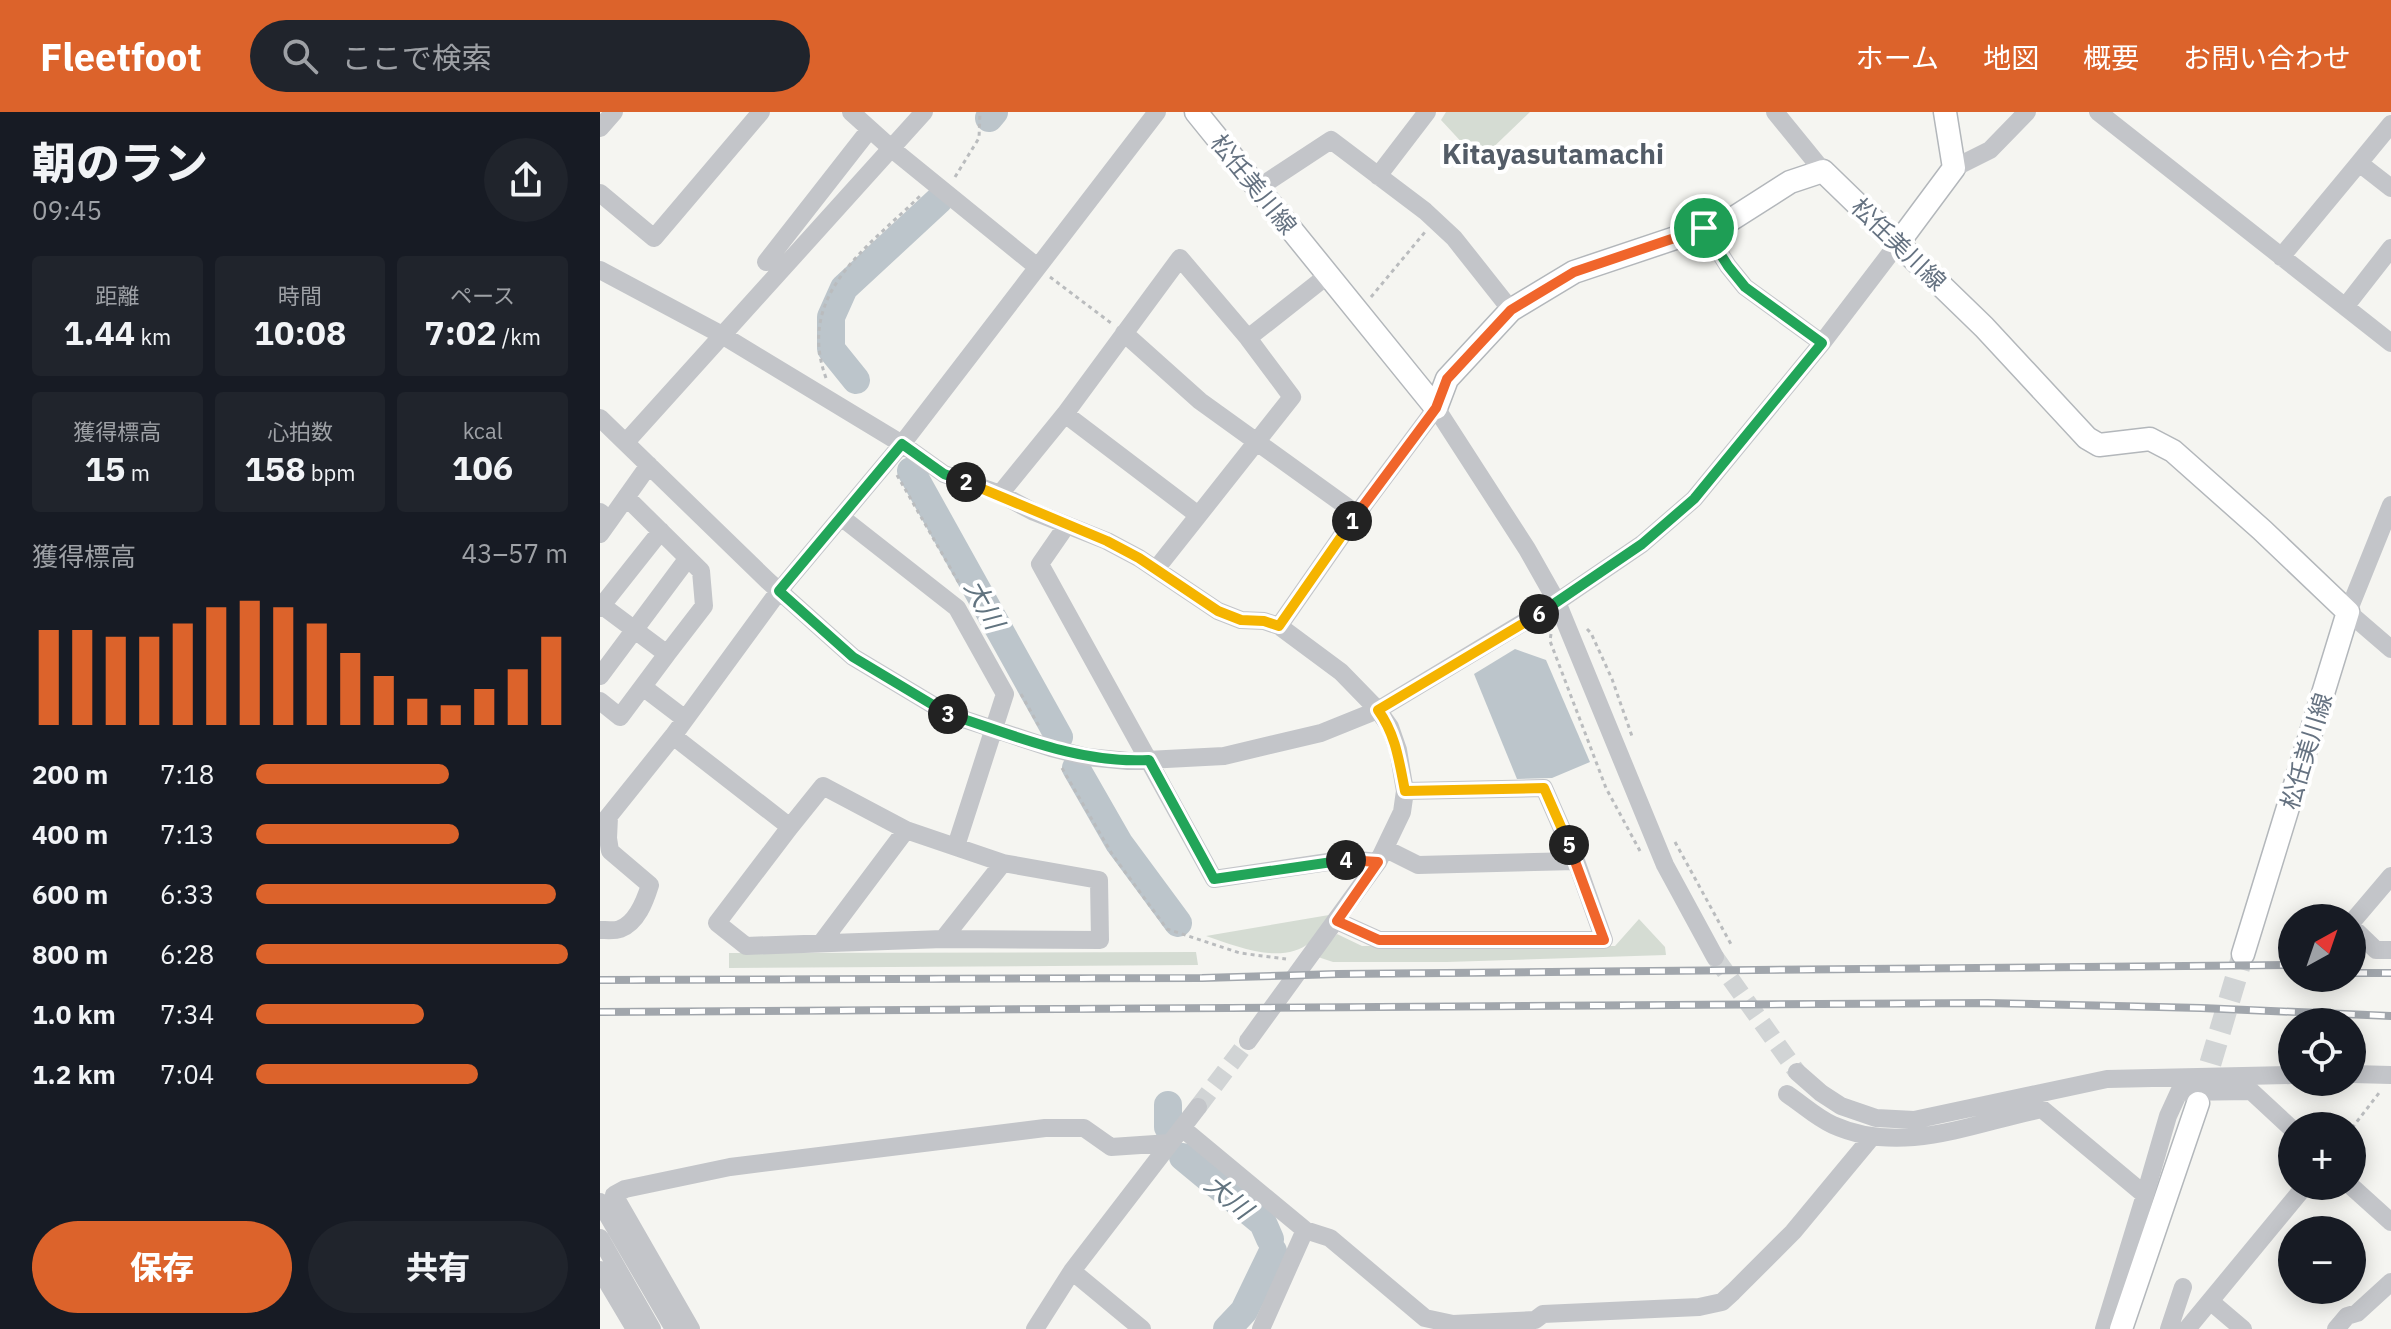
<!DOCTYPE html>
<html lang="ja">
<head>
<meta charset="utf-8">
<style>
  body { margin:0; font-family:"IBM Plex Sans","Noto Sans JP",sans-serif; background:#20242c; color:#f1f3f6; height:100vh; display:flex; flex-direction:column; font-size:30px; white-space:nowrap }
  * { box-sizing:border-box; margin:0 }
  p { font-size:26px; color:#9ea1a6 }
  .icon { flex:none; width:44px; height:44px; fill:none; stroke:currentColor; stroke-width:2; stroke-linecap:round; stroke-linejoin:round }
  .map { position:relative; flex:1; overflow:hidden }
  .details { display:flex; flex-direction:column; background:#171b24; width:600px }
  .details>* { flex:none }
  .needle { width:52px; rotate:40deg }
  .controls { position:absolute; left:1678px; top:792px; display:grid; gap:16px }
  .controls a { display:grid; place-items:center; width:88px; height:88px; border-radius:50%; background:#171b24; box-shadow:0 4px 20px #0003; font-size:40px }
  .pin { position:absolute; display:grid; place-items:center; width:68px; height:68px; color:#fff; margin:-34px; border:4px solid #fff; border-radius:50%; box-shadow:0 2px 8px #0007 }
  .km { position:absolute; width:40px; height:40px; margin:-20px; border-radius:50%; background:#222; color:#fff; font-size:22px; line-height:40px; text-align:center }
  .round { display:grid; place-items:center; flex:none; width:84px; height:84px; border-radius:42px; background:#20242c }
  .head { display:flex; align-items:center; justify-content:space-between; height:136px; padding:0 32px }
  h1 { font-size:44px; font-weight:800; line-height:60px }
  .metrics { display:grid; grid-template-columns:repeat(3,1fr); gap:12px; height:136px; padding:8px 32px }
  .metrics div { display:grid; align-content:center; border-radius:8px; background:#20242c; text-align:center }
  .metrics b { font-size:34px; font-weight:800 }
  .metrics small { font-size:22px; font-weight:400 }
  .metrics p { font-size:22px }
  .chart { height:224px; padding:16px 32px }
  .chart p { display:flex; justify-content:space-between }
  .chart svg { width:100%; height:144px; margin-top:8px; stroke:#dc632b; stroke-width:6 }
  .action { display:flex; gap:16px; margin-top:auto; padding:16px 32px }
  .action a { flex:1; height:92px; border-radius:48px; background:#dc632b; color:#fff; font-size:32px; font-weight:800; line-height:92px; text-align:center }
  .action a+a { background:#20242c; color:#f1f3f6 }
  ul { padding:0 32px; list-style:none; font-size:26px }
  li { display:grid; grid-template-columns:128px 96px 1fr; align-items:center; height:60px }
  li i { height:20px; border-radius:10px; background:#dc632b }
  header { display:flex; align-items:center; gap:48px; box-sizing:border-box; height:112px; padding:0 40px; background:#dc632b; color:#fff }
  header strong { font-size:38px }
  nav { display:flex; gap:44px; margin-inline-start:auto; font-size:28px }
  .search { width:560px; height:72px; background:#20242c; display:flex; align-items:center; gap:20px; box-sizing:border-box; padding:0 28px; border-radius:44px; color:#9ea1a6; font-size:30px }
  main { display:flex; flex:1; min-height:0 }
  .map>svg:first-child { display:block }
  .green { fill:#d5dcd3 }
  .water { fill:#bcc5cb }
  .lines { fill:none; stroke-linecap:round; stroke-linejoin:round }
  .river { stroke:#bcc5cb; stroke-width:28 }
  .minor-tunnel { stroke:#d1d4d5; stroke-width:18; stroke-dasharray:18 9; stroke-linecap:butt }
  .major-tunnel { stroke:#d1d4d5; stroke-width:22; stroke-dasharray:22 11; stroke-linecap:butt }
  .major-casing { stroke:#b3b7bb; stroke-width:25 }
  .path { stroke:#babcbe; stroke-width:3; stroke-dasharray:4 4; stroke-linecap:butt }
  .minor { stroke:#c3c5c9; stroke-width:18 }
  .major { stroke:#fff; stroke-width:22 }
  .rail-casing { stroke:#a1a6ac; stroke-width:8 }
  .rail { stroke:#fff; stroke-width:5; stroke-dasharray:15; stroke-linecap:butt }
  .split-1-casing { stroke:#fff; stroke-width:16 }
  .split-2-casing { stroke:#fff; stroke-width:16 }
  .split-3-casing { stroke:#fff; stroke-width:16 }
  .split-4-casing { stroke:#fff; stroke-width:16 }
  .split-5-casing { stroke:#fff; stroke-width:16 }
  .split-6-casing { stroke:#fff; stroke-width:16 }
  .split-7-casing { stroke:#fff; stroke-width:16 }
  .split-1 { stroke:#f0652b; stroke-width:10 }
  .split-2 { stroke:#f5b400; stroke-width:10 }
  .split-3 { stroke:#22a559; stroke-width:10 }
  .split-4 { stroke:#22a559; stroke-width:10 }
  .split-5 { stroke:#f0652b; stroke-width:10 }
  .split-6 { stroke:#f5b400; stroke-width:10 }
  .split-7 { stroke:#22a559; stroke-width:10 }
  .labels { text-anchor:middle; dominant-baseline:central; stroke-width:8; stroke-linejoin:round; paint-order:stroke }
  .street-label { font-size:24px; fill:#657281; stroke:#fff }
  .water-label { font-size:26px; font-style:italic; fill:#61737f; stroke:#fff }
  .quarter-label { font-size:28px; font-weight:bold; fill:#535c67; stroke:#fff }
</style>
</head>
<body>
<header>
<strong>Fleetfoot</strong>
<div class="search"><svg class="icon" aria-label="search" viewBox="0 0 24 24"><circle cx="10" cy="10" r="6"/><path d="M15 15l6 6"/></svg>ここで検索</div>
<nav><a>ホーム</a><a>地図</a><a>概要</a><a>お問い合わせ</a></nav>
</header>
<main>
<section class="details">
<div class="head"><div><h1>朝のラン</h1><p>09:45</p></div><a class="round"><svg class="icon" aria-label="share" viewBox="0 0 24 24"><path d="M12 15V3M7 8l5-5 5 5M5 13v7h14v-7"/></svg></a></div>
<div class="metrics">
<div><p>距離</p><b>1.44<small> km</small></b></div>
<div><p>時間</p><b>10:08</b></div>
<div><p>ペース</p><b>7:02<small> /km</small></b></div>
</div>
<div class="metrics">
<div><p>獲得標高</p><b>15<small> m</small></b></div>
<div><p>心拍数</p><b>158<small> bpm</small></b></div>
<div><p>kcal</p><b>106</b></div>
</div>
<div class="chart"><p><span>獲得標高</span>43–57 m</p>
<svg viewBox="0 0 160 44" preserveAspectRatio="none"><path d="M5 44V15M15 44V15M25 44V17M35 44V17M45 44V13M55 44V8M65 44V6M75 44V8M85 44V13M95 44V22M105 44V29M115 44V36M125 44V38M135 44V33M145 44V27M155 44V17"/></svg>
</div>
<ul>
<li><b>200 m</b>7:18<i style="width:62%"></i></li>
<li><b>400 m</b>7:13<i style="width:65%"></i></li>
<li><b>600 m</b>6:33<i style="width:96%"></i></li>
<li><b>800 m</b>6:28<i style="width:100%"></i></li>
<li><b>1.0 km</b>7:34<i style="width:54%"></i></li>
<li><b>1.2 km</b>7:04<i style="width:71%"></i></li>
</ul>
<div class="action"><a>保存</a><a>共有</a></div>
</section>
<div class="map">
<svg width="1791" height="1217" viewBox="0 0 1791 1217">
  <rect width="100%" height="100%" fill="#f5f5f1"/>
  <!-- green -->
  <path class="green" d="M846,0H930L879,49L841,8Z
    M729,803C724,811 718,824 711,830C681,854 637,834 606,824Z
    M1039,807L1065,835L1066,843L847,850H733L718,845L737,822L762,834H1015Z
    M596,840L598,853L129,856V841Z"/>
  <!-- water -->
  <path class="water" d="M915,537L946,548L990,650L952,666L917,667L874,562Z"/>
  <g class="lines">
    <!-- river -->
    <path class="river" d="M389,6L394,0
      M256,268L231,237V205L244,176L339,88
      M311,359L459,625
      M476,656L519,731L578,811
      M568,993V1015
      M583,1045L663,1111L670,1127
      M627,1217L644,1199L673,1139"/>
    <!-- minor-tunnel -->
    <path class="minor-tunnel" d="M1115,845L1197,960
      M598,995L648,929"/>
    <!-- major-tunnel -->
    <path class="major-tunnel" d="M1601,983L1643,842"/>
    <!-- major casing -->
    <g class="major-casing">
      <path id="major" d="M596,0L836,296
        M1299,130L1354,56L1345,0
        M836,296L847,267L911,198L974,160L1132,107L1190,70L1223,59L1384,215L1487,326L1499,333L1550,327L1573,339L1662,418L1748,500L1643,842
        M1521,1217L1598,991"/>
    </g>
    <!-- path -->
    <path class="path" d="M355,65L379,26L380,0
      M450,165L511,211
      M771,185L825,120
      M226,266C195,181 269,135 322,82
      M297,363L363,478
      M987,517L991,521L1012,567L1033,627
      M951,522L950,529L1006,676L1040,739
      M421,582L439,614
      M462,656L512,742L567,817L640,841L686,847
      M1075,730L1132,834
      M1752,1016L1779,981"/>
    <!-- minor -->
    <path class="minor" d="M251,0L292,37L436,154
      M1175,0L1223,59
      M1498,0L1791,231
      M1791,12L1759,51L1791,76
      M0,16L14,0
      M1354,56L1390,38L1427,0
      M778,64L827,0
      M658,76L731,28L825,99L854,126L911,198
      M0,81L54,126L161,0
      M1104,116L1128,154L1145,175L1222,231
      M1681,145L1759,51
      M166,150L270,17
      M0,158L122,223L302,332L344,362L400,382L434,400L507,429L539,446L618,499L641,508L664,509L679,514L741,560L778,598L790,615L798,638L805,679L802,700L778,750L648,929
      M1745,195L1791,136
      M524,221L600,289L757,402
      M648,226L728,163
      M465,302L598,403
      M0,306L168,469L253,545L348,602L451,636L487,645L528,649L624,644L721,621L778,598L957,490L1042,432L1094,387L1222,231L1299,130
      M26,330L324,0
      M400,382L465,302L580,146L648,226L692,285L556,457
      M26,385L101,459L104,494L67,542
      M1791,393L1748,500L1791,537
      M0,400L10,408L0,422
      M241,405L357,496L405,582L356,734
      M10,408L49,353
      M467,413L440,452L614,767L748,747L778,750
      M0,492L67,542L20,605L0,589
      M0,496L61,419
      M679,514L757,402L836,296L927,437L957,490L1065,753L1115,845
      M0,564L88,446
      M43,575L85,607
      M73,624L190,715L223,674L306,718L403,751L499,768L500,828L343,827L146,834L117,811L190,715
      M0,715L73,624L179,479L302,332L557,0
      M786,737L818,753L976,749
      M737,809L779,828H1004L976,749L944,676L805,679
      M1752,810L1791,764
      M1752,815L1776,838H1791
      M0,818C6,818 15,819 20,817C37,811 45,789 50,773L10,739L8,726L9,705
      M343,827L403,751
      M222,830L306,718
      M1197,960L1221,981L1241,994L1276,1006L1314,1008L1507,967L1692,963
      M1752,962L1791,963
      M1187,982C1202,992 1217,1006 1233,1013C1302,1044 1373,1011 1442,997L1545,1083L1504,1217
      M582,1016L705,1118L730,1126L825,1206L853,1212L935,1208L943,1202L1099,1195L1122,1190L1133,1180L1193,1120L1271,1026
      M1751,1074L1791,1110
      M1545,1083L1568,1004L1579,980L1651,979L1692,1017
      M0,1090L74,1217
      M0,1126L52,1217
      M0,1158L35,1217
      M472,1159L542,1217
      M1610,1189L1643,1217
      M91,1217L14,1083L25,1077L130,1055L445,1016H484L511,1035L570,1031
      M435,1217L472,1159L598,995
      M661,1217L705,1118
      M1569,1217L1583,1175
      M1587,1217L1705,1074
      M1736,1217L1747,1204L1757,1201L1791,1170"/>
    <!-- major -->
    <use href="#major" class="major"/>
    <!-- rail casing -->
    <g class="rail-casing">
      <path id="rail" d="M1752,861H1791
        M0,868L602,866L738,862L1692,853
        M0,900L1388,891L1601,896L1791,904"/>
    </g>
    <!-- rail -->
    <use href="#rail" class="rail"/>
  </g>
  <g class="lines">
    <!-- split-1 casing -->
    <g class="split-1-casing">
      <path id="split-1" d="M752,409L836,296L847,267L911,198L974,160L1104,116"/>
    </g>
    <!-- split-2 casing -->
    <g class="split-2-casing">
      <path id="split-2" d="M366,370L507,429L539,446L618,499L641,508L664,509L679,514L752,409"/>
    </g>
    <!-- split-3 casing -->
    <g class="split-3-casing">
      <path id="split-3" d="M348,602L253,545L179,479L302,332L344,362L366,370"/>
    </g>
    <!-- split-4 casing -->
    <g class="split-4-casing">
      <path id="split-4" d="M348,602C414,623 479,652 549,648L614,767L746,748"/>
    </g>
    <!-- split-5 casing -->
    <g class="split-5-casing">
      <path id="split-5" d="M746,748L778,750L737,809L779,828H1004L969,733"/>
    </g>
    <!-- split-6 casing -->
    <g class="split-6-casing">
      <path id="split-6" d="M939,502L778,598C796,623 799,649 805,679L944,676L969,733"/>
    </g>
    <!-- split-7 casing -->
    <g class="split-7-casing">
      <path id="split-7" d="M939,502L1042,432L1094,387L1222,231L1145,175L1128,154L1104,116"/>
    </g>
    <!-- split-1 -->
    <use href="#split-1" class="split-1"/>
    <!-- split-2 -->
    <use href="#split-2" class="split-2"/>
    <!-- split-3 -->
    <use href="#split-3" class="split-3"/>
    <!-- split-4 -->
    <use href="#split-4" class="split-4"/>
    <!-- split-5 -->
    <use href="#split-5" class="split-5"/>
    <!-- split-6 -->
    <use href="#split-6" class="split-6"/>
    <!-- split-7 -->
    <use href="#split-7" class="split-7"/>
  </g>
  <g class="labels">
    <!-- street labels -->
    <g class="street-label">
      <text transform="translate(654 72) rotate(51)">松任美川線</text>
      <text transform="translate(1299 132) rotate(44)">松任美川線</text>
      <text transform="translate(1706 639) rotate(-73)">松任美川線</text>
    </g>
    <!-- water labels -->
    <g class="water-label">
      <text transform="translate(385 492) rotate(61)">大川</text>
      <text transform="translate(629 1084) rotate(40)">大川</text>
    </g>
    <!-- quarter labels -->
    <g class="quarter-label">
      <text x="953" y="41">Kitayasutamachi</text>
    </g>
  </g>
</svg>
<div class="controls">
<a><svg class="needle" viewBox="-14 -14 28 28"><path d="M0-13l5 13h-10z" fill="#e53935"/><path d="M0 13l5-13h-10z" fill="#9ea1a6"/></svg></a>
<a><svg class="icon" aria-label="locate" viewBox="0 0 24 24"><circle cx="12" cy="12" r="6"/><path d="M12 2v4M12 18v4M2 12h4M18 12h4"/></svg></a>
<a>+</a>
<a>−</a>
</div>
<div class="pin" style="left:1104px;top:116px;background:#1e9e55"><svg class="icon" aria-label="arrive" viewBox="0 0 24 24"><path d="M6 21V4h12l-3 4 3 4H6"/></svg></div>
<b class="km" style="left:752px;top:409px">1</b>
<b class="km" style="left:366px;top:370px">2</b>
<b class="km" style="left:348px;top:602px">3</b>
<b class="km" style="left:746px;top:748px">4</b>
<b class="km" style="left:969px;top:733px">5</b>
<b class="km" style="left:939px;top:502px">6</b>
</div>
</main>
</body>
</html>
